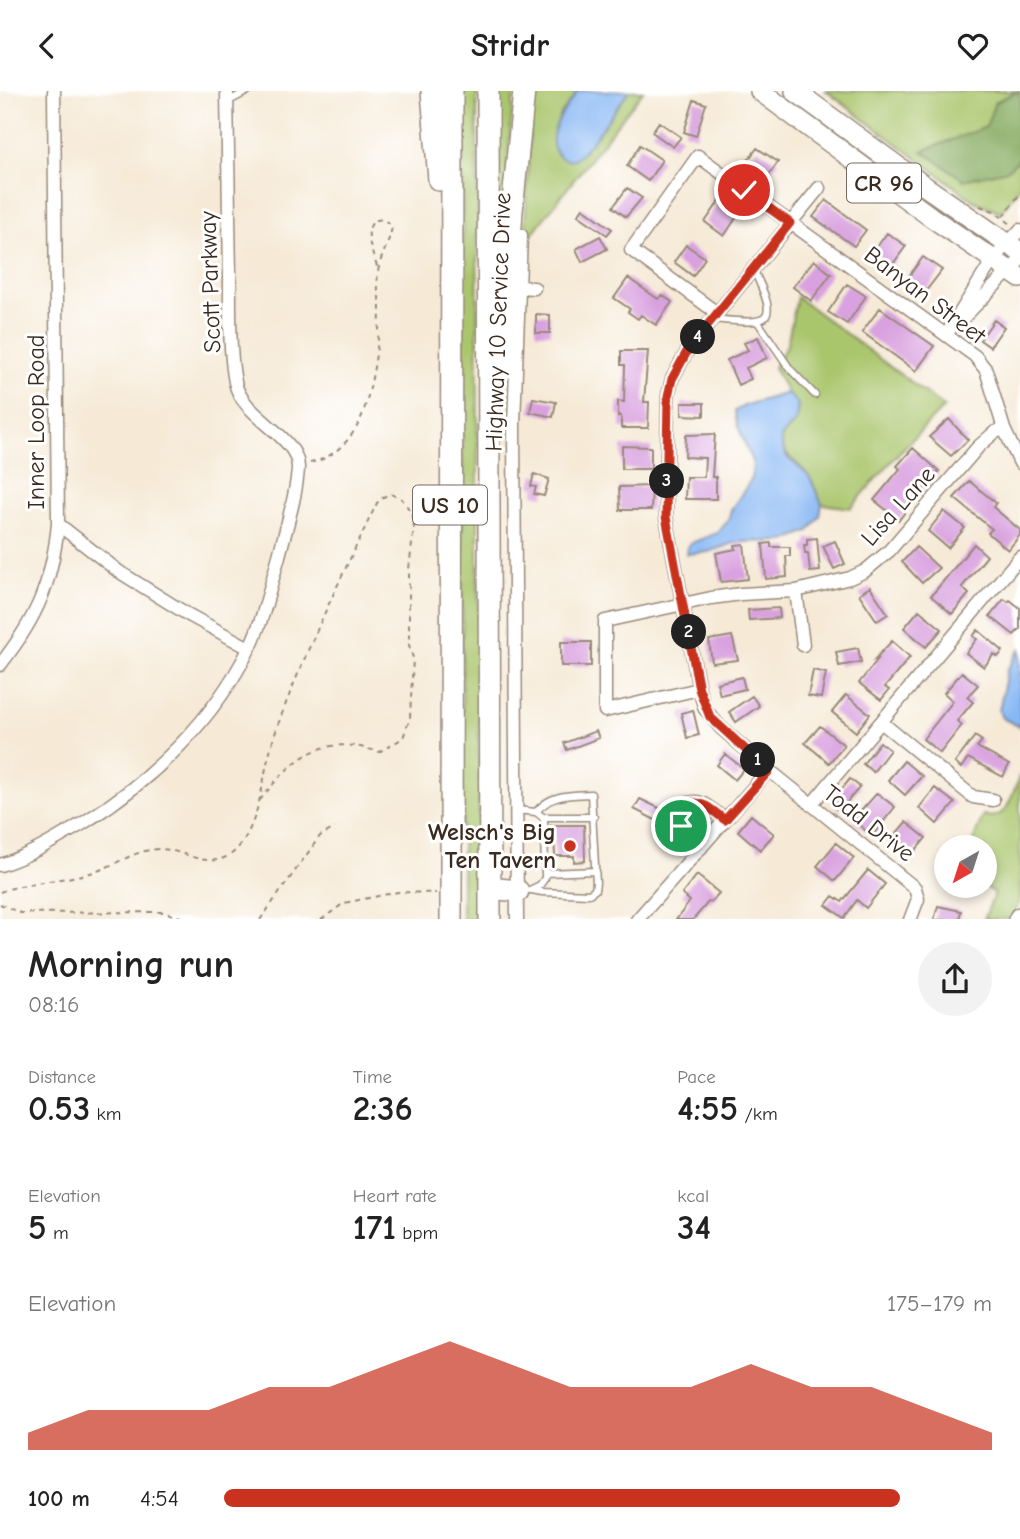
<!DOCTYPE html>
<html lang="en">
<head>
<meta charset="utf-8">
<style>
  body { margin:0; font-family:"Comic Neue",sans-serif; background:#f2f2f2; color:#222; height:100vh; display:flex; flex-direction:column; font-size:26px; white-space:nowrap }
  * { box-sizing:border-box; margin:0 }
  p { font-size:23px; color:#767676 }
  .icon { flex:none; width:38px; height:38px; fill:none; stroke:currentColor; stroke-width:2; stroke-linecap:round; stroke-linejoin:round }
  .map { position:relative; height:828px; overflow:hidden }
  .panel { display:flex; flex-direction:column; background:#fff; flex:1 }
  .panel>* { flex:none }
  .needle { width:46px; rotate:219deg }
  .buttons { position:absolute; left:934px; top:744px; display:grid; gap:14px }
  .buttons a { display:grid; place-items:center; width:63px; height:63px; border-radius:50%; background:#fff; box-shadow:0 4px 10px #0003; font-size:35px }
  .pin { position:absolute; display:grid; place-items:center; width:60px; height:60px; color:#fff; margin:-30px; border:4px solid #fff; border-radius:50%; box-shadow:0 2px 7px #0007 }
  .km { position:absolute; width:35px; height:35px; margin:-18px; border-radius:50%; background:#222; color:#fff; font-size:19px; line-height:35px; text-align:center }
  .round { display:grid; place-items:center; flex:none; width:74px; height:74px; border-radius:37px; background:#f2f2f2 }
  .head { display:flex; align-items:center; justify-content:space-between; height:119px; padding:0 28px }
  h1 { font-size:38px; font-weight:700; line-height:52px }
  .stats { display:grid; grid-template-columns:repeat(3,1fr); gap:10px; height:119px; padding:7px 28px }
  .stats div { display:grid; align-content:center }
  .stats b { font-size:35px; font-weight:700 }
  .stats small { font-size:19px; font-weight:400 }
  .stats p { font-size:19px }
  .chart { height:196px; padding:14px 28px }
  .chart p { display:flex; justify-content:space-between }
  .chart svg { width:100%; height:126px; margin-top:7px; fill:#c8321e; opacity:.7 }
  ul { padding:0 28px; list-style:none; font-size:23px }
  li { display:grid; grid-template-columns:112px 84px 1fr; align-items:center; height:52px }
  li i { height:18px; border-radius:9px; background:#c8321e }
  header { display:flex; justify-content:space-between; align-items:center; height:91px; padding:0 28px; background:#fff; font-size:32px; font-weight:700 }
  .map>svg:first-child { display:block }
  .green { fill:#aac66d; stroke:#727846; stroke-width:2 }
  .forest { fill:#87ab60; stroke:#616a3f; stroke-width:2 }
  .water { fill:#88b8f4; stroke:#627189; stroke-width:2 }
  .building { fill:#d9a1df }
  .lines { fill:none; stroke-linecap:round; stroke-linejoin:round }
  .lane-casing { stroke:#988a7a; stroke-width:9 }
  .street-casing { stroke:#988a7a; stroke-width:15 }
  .primary-casing { stroke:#988a7a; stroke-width:22 }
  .highway-casing { stroke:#988a7a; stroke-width:24 }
  .path { stroke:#988a7a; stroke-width:2; stroke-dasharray:5 5; stroke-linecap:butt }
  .lane { stroke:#fff; stroke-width:6 }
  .street { stroke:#fff; stroke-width:12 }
  .primary { stroke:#fff; stroke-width:19 }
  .highway { stroke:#fff; stroke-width:21 }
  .route-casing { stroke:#fff; stroke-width:14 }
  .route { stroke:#c8321e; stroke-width:9 }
  .poi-dot { fill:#c8321e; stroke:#fff; stroke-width:2.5 }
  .labels { text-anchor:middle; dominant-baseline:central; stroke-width:6; stroke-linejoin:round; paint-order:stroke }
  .shield { fill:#fff; stroke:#766a62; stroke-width:2 }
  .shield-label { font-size:23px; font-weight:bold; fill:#3b2a1e }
  .street-label { font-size:24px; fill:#3b2a1e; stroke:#fff }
  .poi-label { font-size:24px; font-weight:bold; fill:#3b2a1e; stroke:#fff; text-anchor:end }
</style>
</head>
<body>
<header><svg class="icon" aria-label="back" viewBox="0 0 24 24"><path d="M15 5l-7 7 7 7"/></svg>Stridr<svg class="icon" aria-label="heart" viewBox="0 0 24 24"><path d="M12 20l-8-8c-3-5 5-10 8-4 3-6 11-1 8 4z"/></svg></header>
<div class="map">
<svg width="1020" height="829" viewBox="0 0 1020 829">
  <rect width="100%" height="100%" fill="#fff"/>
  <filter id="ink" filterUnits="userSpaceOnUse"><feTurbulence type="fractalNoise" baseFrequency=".0143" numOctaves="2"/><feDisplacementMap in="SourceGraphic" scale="14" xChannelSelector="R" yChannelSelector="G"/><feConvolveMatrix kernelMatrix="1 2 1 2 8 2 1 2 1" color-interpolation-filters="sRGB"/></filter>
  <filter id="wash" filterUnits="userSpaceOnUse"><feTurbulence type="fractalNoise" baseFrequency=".00686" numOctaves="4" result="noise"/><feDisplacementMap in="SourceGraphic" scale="28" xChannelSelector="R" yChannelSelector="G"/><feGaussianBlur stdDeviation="1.57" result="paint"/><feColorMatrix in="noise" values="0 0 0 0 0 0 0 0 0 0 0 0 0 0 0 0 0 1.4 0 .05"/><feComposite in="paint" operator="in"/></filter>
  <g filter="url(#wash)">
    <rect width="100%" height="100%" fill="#f6ead7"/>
    <!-- green -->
    <path class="green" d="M463,0H477L479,828L462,829Z
      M498,0H514L499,166Z
      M532,0H578L560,25L553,54L582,61L629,0H643L524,153Z
      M826,0H1020V4L1016,1L995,11L987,36L1007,79L1020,68V95L1001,121L974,110Z
      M797,206L944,316L896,365L851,417L822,413C818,405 815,395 810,387C799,369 783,370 781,346L796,330L798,313L787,302L774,276L787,254Z
      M1020,683V810L1012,828H984L995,802L984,795L985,756H971L983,724C1008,733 1013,701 1020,683Z
      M685 730a13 13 0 1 1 26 0a13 13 0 1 1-26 0Z"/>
    <!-- forest -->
    <path class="forest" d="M1016,1L1020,4V68L1007,79L964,89L922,60L986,36L995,11Z"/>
    <!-- water -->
    <path class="water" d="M578,0H629C618,14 587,62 573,68C568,70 561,68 558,64C542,45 567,15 578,0Z
      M787,302L798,313L796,330L781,346L782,355L787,366L809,385L822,413L820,425L809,440L784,450L737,451L708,461L687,463V457L691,452L717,442L728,430L731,419L751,389L753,373L737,333L735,320L746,314Z
      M1020,558V636L1002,627L999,620L1007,579Z"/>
    <g id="blocks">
      <!-- building -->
      <path class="building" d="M694,9L706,13L696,45L684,41Z
        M659,31L681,46L673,56L652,41Z
        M640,54L662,69L648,90L627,75Z
        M757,57L778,71L762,94L741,79Z
        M627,97L642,107L626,126L613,116Z
        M723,105L742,118L724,145L705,131Z
        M826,109L866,139L854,155L813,126Z
        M583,117L612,138L607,144L578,124Z
        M887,142L906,155L887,181L869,167Z
        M600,145L607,158L582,171L576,158Z
        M686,154L705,167L693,185L674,171Z
        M923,166L942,179L922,205L904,192Z
        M814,169L831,183L811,210L793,196Z
        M628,187L658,208L662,204L672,211L656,234L641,224L638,228L628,221L630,218L614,207Z
        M847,193L866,205L847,233L828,221Z
        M880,217L934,255L916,280L862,241Z
        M536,223L550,224V242H536Z
        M994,229L1004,236L990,256L980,249Z
        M758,246L767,267L746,277L751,288L738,294L727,269L748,259L744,252Z
        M621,260H648L644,311H649L648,337H621V325H618V310L624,311L625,274H621Z
        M533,307L556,311L553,326L530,321Z
        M682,312H704V325L682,324Z
        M949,328L968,349L951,365L929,346Z
        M715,343L712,386H716V408H685L686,386H704L705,367L685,366L686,344Z
        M622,355L651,356V378H622Z
        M913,357L939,380L924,398L923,397L899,429L874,409L900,378L897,375Z
        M534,383L549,388L544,405L534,403L536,396L531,395Z
        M969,390L996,412L993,416L1020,439V444L1008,459L988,442L992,438L954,407Z
        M652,395L651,419H620L619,396Z
        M944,420L965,437L948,457L928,440Z
        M817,447L820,480L810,481L808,462H805L804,454H807V448Z
        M835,450L845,473L834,478L823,455Z
        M771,452V456H790V465H786L787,486L766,488L763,453Z
        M744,453L748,488L721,491L716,462L736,458L735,454Z
        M974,453L987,465L962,496L969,503L952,523L931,505Z
        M916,456L939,477L922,492L902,471Z
        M870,496L888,523L877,530L859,503Z
        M1004,508L1008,511L1010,509L1020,517V538L1014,544L990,525Z
        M779,517L780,527L749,529L748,519Z
        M919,519L942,538L926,556L904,537Z
        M978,539L1003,560L998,566L994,563L984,576L966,562L977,548L973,545Z
        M732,545L738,569L712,572L709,549Z
        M892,550L910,566L885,596L889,599L881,609L859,592L878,568L874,569Z
        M561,551H591V575H561Z
        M858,557L861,571L839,575L836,561Z
        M813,579L826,582L821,607L808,605Z
        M962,581L978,594L967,606L973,611L957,630L962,634L940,662L923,648L953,610L944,602Z
        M742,586L745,598L720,604L717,592Z
        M846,604L870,623L856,641L832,621Z
        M752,605L759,615L736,631L729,621Z
        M693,619L699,644L687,647L681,622Z
        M820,635L844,654L829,672L805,652Z
        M596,640L599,647L567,659L564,652Z
        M975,645L982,650L977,656L1009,674L1003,686L968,667L961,677L955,672Z
        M880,651L890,659L873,681L863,673Z
        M725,663L744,678L735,689L717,674Z
        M904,670L922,685L905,704L888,689Z
        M850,688L860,696L840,719L831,711Z
        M935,697L955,712L937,733L919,717Z
        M877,702L895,716L872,745L853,729Z
        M640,708L663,719L657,730L634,718Z
        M751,724L774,743L760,759L738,740Z
        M906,731L926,747L910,766L890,750Z
        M551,734H584L585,770L574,771V765H555L554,745H551Z
        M836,752L854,767L835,790L817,775Z
        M868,779L885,793L866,817L857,809L844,827L826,814L833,805L842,811Z
        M697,784L719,802L711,811L709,810L693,829H676L690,810L682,803Z
        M938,815L961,820L959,829H934Z"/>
    </g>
  </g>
  <g filter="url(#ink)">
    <use href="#blocks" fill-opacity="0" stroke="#988a7a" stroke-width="2"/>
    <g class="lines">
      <!-- lane casing -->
      <g class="lane-casing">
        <path id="lane" d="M227,11L248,0
          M713,228C768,233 782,236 753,178
          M758,231L790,278L815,304
          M516,719L536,721L544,727L545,787L540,794L530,799
          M544,726H594
          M546,782L596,780
          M532,799L542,801L589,803L595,799L596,792L591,703C570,704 550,703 536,721"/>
      </g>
      <!-- street casing -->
      <g class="street-casing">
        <path id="street" d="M54,0L58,433L118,480L187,523L249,557
          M819,97L689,257L672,288L668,305L666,426L699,598L705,618L720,636L769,679L915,797L918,808L910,829
          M519,196L534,197
          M717,222L631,159L698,65L975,265L986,279L1004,338L1020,372
          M961,229L1020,169
          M947,243L994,167L1020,139
          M796,500L803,554
          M0,574C37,527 52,492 58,433
          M699,598L605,620V530L711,507L741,503L796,500L850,487L865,480L889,460L978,356L995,341L1004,338
          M881,631L973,706L993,709
          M811,714L1020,466
          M701,757C694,750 686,743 681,735C672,721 687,707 701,712C710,715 718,724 725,729
          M0,774C30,765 58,747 85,731C153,688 214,629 250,556C264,527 270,496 279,465C286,437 296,407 298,378C300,345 241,326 235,291C229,261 230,217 230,185C229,123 228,62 227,0
          M517,829L514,333L521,144
          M637,829L769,679"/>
      </g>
      <!-- primary casing -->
      <g class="primary-casing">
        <path id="primary" d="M760,0L931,126L1020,187
          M795,0L926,96L1020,161"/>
      </g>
      <!-- highway casing -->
      <g class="highway-casing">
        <path id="highway" d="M432,0L439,89
          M488,0L490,829
          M501,280L512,120L524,0
          M490,797L518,800
          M451,829L452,0
          M1019,829L1020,827"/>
      </g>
      <!-- path -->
      <path class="path" d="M980,115L994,120L1011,133
        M1003,125L1020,103
        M310,372C330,368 346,354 356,337C370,316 380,246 380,220C380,206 375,190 379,176C382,162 390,150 392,135C387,131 383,127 377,129C360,135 374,167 378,178
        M0,801C29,790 63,790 94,781C116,774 135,759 158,758C180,757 204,777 226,766C251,755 261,706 265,682C272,645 286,611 301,576C324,521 351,466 377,412L383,406L391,403L402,408L411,421L414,436L409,478V554L413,567L410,627L403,647L379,661C322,642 295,665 260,709
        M0,813L20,822L163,821L191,829
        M260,829L320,745L335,737
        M321,829L344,812L398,801L436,802"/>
      <!-- lane -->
      <use href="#lane" class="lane"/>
      <!-- street -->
      <use href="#street" class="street"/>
      <!-- primary -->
      <use href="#primary" class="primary"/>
      <!-- highway -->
      <use href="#highway" class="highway"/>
    </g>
  </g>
  <g class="lines" filter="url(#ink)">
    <!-- route casing -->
    <g class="route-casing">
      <path id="route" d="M681,735C677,724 679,718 689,712C704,710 713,720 725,729L769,680L710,626L699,598L666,426L668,305L672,288L689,257L790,132L744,99"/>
    </g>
    <!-- route -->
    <use href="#route" class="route"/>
  </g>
  <!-- markers -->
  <circle class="poi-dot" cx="570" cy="755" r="7"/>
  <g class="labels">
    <!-- shield labels -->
    <g class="shield">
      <rect x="847" y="72.5" width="74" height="39" rx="5"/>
      <rect x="413" y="394.5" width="74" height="39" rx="5"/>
    </g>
    <g class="shield-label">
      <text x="884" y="92">CR 96</text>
      <text x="450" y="414">US 10</text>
    </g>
    <!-- street labels -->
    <g class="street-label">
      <text transform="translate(210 191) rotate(-92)">Scott Parkway</text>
      <text transform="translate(925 204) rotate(37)">Banyan Street</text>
      <text transform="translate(498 231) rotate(-88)">Highway 10 Service Drive</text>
      <text transform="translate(36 331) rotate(-90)">Inner Loop Road</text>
      <text transform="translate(898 415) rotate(-48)">Lisa Lane</text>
      <text transform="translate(869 732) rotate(38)">Todd Drive</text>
    </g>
    <!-- poi labels -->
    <g class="poi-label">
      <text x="556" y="741">Welsch's Big<tspan x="556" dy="28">Ten Tavern</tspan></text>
    </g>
  </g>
</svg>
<div class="buttons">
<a><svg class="needle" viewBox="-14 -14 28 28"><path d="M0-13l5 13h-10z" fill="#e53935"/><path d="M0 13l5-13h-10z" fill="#767676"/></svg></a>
</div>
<div class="pin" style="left:681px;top:735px;background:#1e9e55"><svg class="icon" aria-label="arrive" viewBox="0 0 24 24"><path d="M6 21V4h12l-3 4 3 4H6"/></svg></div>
<div class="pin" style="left:744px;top:99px;background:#d93025"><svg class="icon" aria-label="check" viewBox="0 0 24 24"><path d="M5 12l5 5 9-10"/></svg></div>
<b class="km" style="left:758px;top:669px">1</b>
<b class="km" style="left:689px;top:541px">2</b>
<b class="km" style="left:667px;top:390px">3</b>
<b class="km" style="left:698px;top:246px">4</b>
</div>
<section class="panel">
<div class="head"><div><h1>Morning run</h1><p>08:16</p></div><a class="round"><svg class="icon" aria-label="share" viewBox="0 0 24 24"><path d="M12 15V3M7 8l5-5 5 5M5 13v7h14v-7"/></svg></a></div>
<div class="stats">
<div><p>Distance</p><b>0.53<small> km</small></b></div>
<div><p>Time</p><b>2:36</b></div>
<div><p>Pace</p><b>4:55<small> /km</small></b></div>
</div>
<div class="stats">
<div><p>Elevation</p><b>5<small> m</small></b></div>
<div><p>Heart rate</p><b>171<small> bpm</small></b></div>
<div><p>kcal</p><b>34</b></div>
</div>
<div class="chart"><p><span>Elevation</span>175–179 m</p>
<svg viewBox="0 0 160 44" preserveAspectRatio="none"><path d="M0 44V38L10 30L20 30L30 30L40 22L50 22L60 14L70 6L80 14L90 22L100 22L110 22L120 14L130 22L140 22L150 30L160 38V44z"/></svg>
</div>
<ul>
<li><b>100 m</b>4:54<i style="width:88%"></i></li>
</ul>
</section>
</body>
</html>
